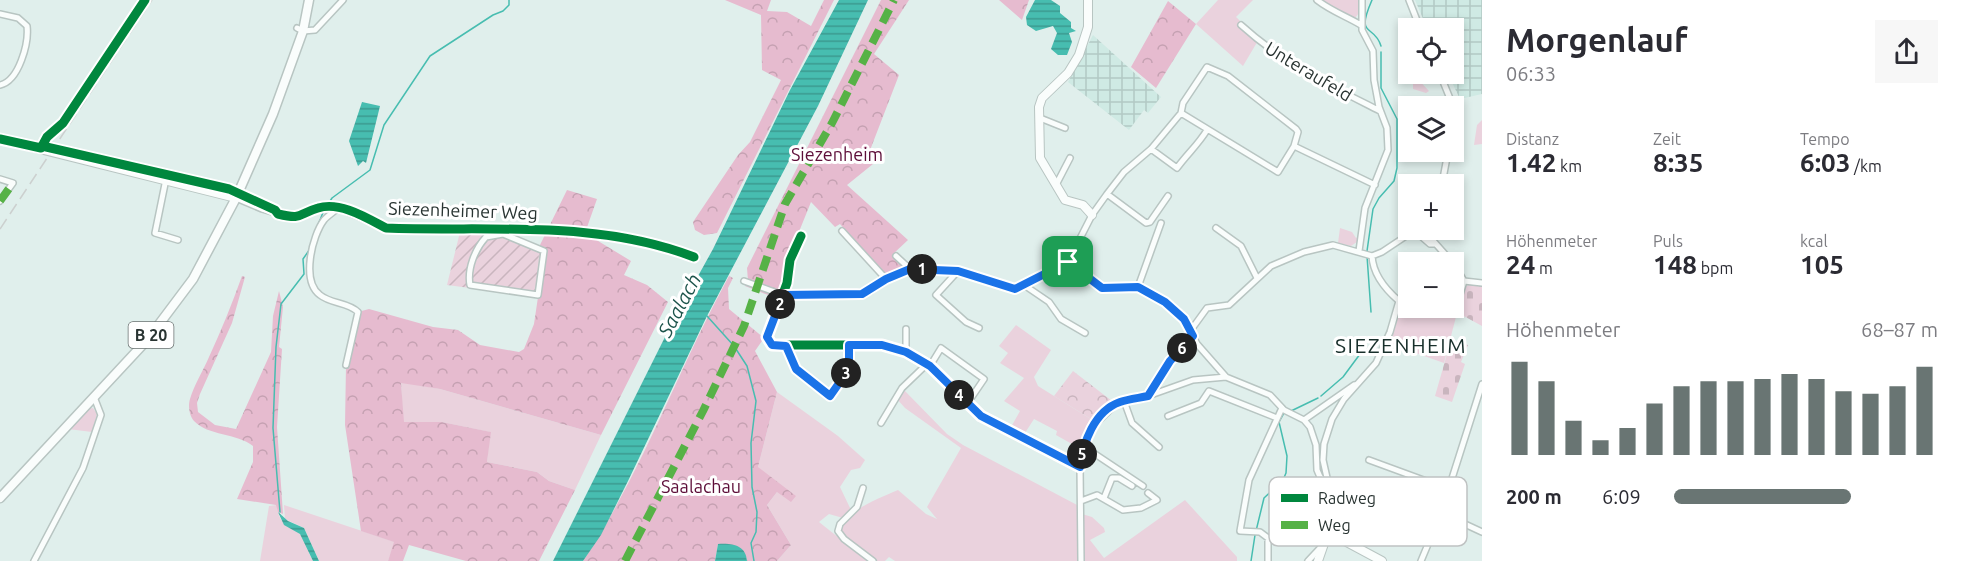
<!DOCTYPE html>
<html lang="de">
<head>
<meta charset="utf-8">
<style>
  body { margin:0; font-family:Ubuntu,sans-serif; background:#f7f7f7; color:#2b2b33; height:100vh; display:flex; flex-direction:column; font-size:22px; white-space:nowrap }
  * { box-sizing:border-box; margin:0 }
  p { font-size:20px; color:#7c7c81 }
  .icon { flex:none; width:33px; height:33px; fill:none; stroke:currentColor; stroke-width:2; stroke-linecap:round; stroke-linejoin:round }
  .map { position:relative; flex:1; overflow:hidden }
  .drawer { display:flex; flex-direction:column; background:#fff; width:480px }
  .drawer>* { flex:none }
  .buttons { position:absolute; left:1398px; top:18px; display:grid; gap:12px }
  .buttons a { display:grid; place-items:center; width:66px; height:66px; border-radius:0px; background:#fff; box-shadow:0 3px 9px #0003; font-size:30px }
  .pin { position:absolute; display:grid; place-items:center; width:51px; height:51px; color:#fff; margin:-26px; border-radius:12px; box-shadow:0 3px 9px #0006 }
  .km { position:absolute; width:30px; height:30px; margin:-15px; border-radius:50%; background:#222; color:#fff; font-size:16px; line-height:30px; text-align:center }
  .round { display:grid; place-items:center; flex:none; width:63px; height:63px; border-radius:0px; background:#f7f7f7 }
  .overview { display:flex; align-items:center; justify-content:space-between; height:102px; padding:0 24px }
  h1 { font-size:33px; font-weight:700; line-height:45px }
  .metrics { display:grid; grid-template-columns:repeat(3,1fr); gap:9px; height:102px; padding:6px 24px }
  .metrics div { display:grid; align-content:center }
  .metrics b { font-size:26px; font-weight:700 }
  .metrics small { font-size:16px; font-weight:400 }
  .metrics p { font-size:16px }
  .chart { height:168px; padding:12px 24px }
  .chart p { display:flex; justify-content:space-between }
  .chart svg { width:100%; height:108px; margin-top:6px; stroke:#697573; stroke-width:6 }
  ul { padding:0 24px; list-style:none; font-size:20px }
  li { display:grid; grid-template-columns:96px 72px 1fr; align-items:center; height:45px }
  li i { height:15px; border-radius:8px; background:#697573 }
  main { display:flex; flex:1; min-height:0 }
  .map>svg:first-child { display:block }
  .industrial { fill:url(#industrial-grid) }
  .grass { fill:#ead2dd }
  .forest { fill:url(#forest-crowns) }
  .cemetery { fill:url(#cemetery-stones) }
  .park { fill:url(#park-crowns) }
  .garden { fill:url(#garden-furrows) }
  .water { fill:url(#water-rules) }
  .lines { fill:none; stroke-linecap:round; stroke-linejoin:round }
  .stream { stroke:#47bdb0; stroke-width:1.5 }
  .street-casing { stroke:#b8c5c2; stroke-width:8 }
  .secondary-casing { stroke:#b8c5c2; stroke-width:10 }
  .primary-casing { stroke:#b8c5c2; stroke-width:11 }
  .street { stroke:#fafdfc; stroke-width:5 }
  .secondary { stroke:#fafdfc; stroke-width:8 }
  .primary { stroke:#fafdfc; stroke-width:8 }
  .rail { stroke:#ccd0cf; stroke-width:1.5; stroke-dasharray:12 6; stroke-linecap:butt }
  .quiet { stroke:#56b246; stroke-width:8; stroke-dasharray:15 8; stroke-linecap:butt }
  .cycleway-casing { stroke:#fff; stroke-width:13 }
  .cycleway { stroke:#00873e; stroke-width:9 }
  .route-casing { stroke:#fff; stroke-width:12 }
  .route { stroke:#1a73e8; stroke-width:8 }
  .labels { text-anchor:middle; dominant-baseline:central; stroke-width:6; stroke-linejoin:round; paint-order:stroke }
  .shield { fill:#fff; stroke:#697170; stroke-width:1.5 }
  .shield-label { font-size:16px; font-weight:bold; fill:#293432 }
  .street-label { font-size:18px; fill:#293432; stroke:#fff }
  .park-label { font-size:18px; fill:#5d0e39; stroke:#fff }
  .water-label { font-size:20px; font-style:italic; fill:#1d544b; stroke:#fff }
  .quarter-label { font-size:21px; letter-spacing:1.5px; fill:#182f2b; stroke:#fff }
  .key { fill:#fff; stroke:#bfc2c2; stroke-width:1.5 }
  .key-label { font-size:16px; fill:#293432 }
</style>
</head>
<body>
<main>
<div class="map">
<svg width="1482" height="561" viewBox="0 0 1482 561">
  <defs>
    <pattern id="industrial-grid" width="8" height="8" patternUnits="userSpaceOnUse" patternTransform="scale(1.5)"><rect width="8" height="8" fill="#cfeae4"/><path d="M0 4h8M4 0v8" fill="none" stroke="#b2c9c4"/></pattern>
    <pattern id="forest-crowns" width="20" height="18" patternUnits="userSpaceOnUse" patternTransform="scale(1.5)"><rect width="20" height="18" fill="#e6bbcf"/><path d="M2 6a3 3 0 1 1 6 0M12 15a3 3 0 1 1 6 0" fill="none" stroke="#c5a1b2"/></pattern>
    <pattern id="cemetery-stones" width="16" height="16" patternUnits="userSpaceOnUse" patternTransform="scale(1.5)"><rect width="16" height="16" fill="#ead2dd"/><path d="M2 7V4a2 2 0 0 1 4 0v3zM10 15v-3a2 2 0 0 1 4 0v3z" fill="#c9b5be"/></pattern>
    <pattern id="park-crowns" width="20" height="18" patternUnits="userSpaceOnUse" patternTransform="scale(1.5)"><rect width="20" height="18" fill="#ead2dd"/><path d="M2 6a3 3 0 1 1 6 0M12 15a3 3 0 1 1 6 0" fill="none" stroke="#c9b5be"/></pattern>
    <pattern id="garden-furrows" width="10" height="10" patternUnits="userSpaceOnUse" patternTransform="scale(1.5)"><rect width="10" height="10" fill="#ead2dd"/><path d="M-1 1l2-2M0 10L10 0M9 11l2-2" fill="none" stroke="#c9b5be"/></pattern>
    <pattern id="water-rules" width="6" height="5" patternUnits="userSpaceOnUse" patternTransform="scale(1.5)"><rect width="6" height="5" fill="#47bdb0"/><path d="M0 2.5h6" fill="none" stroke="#3b9a90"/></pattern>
  </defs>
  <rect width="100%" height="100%" fill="#e0efec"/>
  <!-- industrial -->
  <path class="industrial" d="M1415,0H1482V94L1460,99L1448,74H1454V28H1427Z
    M1093,35L1161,97L1148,113L1144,110L1129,130L1068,82Z"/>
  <!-- grass -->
  <path class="grass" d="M1218,0H1253L1236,17L1259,39L1243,66L1196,24Z
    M1320,0H1359V13L1355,18C1343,11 1331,8 1320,0Z
    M1413,74L1429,91L1426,93L1413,89Z
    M1482,120V144L1474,145L1477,125Z
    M1340,228L1352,232L1356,238L1359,236L1357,242L1351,246L1338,243Z
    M1406,301H1408V308H1438L1457,313L1444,363L1390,344L1400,310Z
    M1016,325L1051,350L1034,377L1038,386L1094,421L1079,448L1056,435L1057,431L1034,419L1023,436L1010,429L1020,411L1004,401L1024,378L1000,363L1008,353L999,346Z
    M401,382L440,389L601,435L575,490L549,481L537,472L487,462L490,432L442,422H403Z
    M904,390L947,434L963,445L1079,506L1082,514L1092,517L1104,528L1105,532L1090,540L1104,558L1185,500L1237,557V561H895L889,557L885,561H876L842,535L840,530C850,508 878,499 898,490L926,514L937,519L927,507L961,448L905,408L897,399Z
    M777,392L838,436L865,460L860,468L851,470L840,487L851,510L843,518L829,514L819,522L868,561H777L791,545L767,505L777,492L758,467Z
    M93,408L97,414L92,432L68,429L87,409Z
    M277,505C279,528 289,521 300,534C306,541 308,553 313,561H260L269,506Z
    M284,505L395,542L388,561H319L304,528L285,519Z"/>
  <!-- forest -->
  <path class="forest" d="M725,0H771L767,11L787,12L811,26L824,0H834L717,233L704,235L695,230L693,222L738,155L750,142L781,80L762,70L761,15Z
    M881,0H909L874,54L899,75L867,158L873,164L847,185L908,240L892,255L905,267L886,275L840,224L835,227L811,202L788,259L782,292L771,287L768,295L745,286L748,281L747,268Z
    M999,0H1029L1022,20Z
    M1168,1L1196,24L1156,88L1131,67Z
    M567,190L597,199L585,233L631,261L624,275L647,285L668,302L601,435L440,389L401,383L404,422H442L491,432L487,462L537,472L549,481L575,490L539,561H466L409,545L403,561H388L394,542L361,531L345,425L346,365L358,312L369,309L433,327L458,330L480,345L519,352L524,349L534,324L538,297L539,247Z
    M242,276L245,277L232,323L200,394L197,403L198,412L215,425L236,429L271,352L273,316L279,291L283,307L279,347L282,349L277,427L283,514L278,512L276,505L237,499L253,462V446C237,433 208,436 194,421C189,416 188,405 190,399C194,385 203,371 209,357C221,331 232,304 242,276Z
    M729,276L733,278L728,288L729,309L764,338L755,351L777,392L758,467L796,496L791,502L777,492L767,505L791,545L777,561H747V558L718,544L715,561H583C642,473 678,369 729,276Z"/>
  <!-- cemetery -->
  <path class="cemetery" d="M1470,284L1482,286V326L1460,314L1465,287Z
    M1451,340L1468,345L1461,362L1465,364L1452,402L1435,396Z"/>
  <!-- park -->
  <path class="park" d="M1073,371L1112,401L1094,421L1054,396Z"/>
  <!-- garden -->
  <path class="garden" d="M460,232H498L539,247L538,297L447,285Z"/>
  <!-- water -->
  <path class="water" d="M839,0H868L818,106L707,316L628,481L601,535L583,561H553L672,323L713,249L790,90Z
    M1035,0H1051L1060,6V13L1071,22V28L1076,31L1069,33L1072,42L1067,55H1058L1051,49L1057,33L1053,26L1036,31L1027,25L1026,17Z
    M362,102L380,106L366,163L363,161L358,166L349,141Z
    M278,512L288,521L304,528L319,561H313L300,534L284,525Z
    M718,544C732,543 746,545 747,561H715Z"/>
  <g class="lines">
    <!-- stream -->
    <path class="stream" d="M1372,0C1355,39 1374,23 1381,46
      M327,206L332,198L370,170L384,125L430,56L493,15L503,11L509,5V0
      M318,225L324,210
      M1367,251L1373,209L1379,198L1394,181L1397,168V119L1381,88V52
      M1367,256L1371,312
      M707,316L734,346L747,366L756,401L751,443L752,487L757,512L756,532L751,543L754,561
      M1321,396L1343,377L1363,350
      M1291,411L1318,398
      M280,512L273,428L276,347L281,304L304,274L303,259L310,249
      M1256,531L1264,498L1283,480L1286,473L1287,456L1279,422L1284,413
      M1251,561L1255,535"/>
    <!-- street casing -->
    <g class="street-casing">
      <path id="street" d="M1317,0C1331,11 1346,16 1361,25
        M1409,0L1420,28
        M0,14L18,18L27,26C29,43 19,81 0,85
        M1241,25C1284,64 1329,85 1380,111
        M297,28L303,31L315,30L343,0
        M1440,74L1453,106
        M1181,113L1183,103L1207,67L1228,76L1296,129L1298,132L1294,146
        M1040,118L1065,128
        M1151,149L1177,168C1187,154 1198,145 1207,130
        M0,179L13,183L0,201
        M166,179L155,233L178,240
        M1442,184L1448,152
        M1056,185L1070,158
        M1107,194L1146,223L1150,222L1168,196
        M236,198L262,209L293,218L305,215L316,208H338L386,228C489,232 596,219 694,257
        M338,208C334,212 327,216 324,220C312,236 301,281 320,295C331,304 348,302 358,312L346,365
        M1216,228L1241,246L1257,278
        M1414,230L1430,244H1435
        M1426,230L1427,234L1452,262
        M842,231L886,279
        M503,234L544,251L538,295L470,285C467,269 475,249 486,237Z
        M801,236L790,260L787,283L767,337L772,345H882L906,352L930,366L981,416L1080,467
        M1359,251L1365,208L1388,150L1387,128L1379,107L1374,80L1373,51L1362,30V0
        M896,256L910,269
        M1372,256C1373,275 1385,289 1399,301
        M1372,256L1382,252L1415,230
        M1068,262L1092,215L1107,194L1124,172L1151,149L1181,113L1278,172L1294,146L1375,185
        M1068,262L1102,288L1138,287L1172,306L1184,319L1197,344L1226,377L1270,395L1284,410L1304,420L1310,427L1316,445L1317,470L1320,477L1328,484
        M1454,264L1464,281
        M958,271L936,295L966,322L979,328
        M744,281L783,295L839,296L870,291L886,279L910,269H933L977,276L1015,289L1068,262
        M1464,281L1482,283
        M1024,285L1049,302L1061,319L1085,333
        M1138,287L1161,223
        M1454,304L1458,301L1464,281
        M1191,330L1207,308L1229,305L1271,266L1304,252L1333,245L1372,256
        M786,346L796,369L830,396L849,369V346
        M906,352V329
        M930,366L941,348L984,379L967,404
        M1148,396L1170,361L1193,336
        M1124,401L1132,423L1159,447
        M1168,416L1201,403L1209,391L1277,418
        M1304,420L1354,385
        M881,423L902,388L927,364
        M1083,446L1143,486
        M1369,460L1448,489
        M863,488L857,507L840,524L838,531L844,539L873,561
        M1330,491L1343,487L1404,508
        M1104,498L1112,478H1119L1132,486
        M1081,501L1097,495L1123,510L1141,508L1157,500L1148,493
        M1441,513L1482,532
        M1328,532L1330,491L1323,460L1324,444L1332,419L1344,399L1376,363L1390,332L1399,301L1408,297
        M34,561L83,468L101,415L94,397
        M1081,561L1080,467L1083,446L1095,424L1117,403L1148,396L1193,380L1226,377
        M1268,561V538L1260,532L1240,531L1249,480L1282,408
        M1308,561L1323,545
        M1421,561L1441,513L1482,384"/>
    </g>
    <!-- secondary casing -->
    <g class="secondary-casing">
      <path id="secondary" d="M1088,0V27L1079,55L1068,73L1042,98L1039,107L1040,158L1065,200L1083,205L1092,215
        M0,139L236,198
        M1318,561L1328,532L1382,561"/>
    </g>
    <!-- primary casing -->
    <g class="primary-casing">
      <path id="primary" d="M0,498L148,339L193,279L236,198L273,114L303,31L309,0"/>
    </g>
    <!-- street -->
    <use href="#street" class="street"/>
    <!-- secondary -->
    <use href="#secondary" class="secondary"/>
    <!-- primary -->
    <use href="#primary" class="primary"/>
    <!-- rail -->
    <path class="rail" d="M0,229L152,0"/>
    <!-- quiet -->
    <path class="quiet" d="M0,201L13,183
      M625,561L703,411L744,326L785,204L832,123L894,0"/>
    <!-- cycleway casing -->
    <g class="cycleway-casing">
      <path id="cycleway" d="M0,139L41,148L47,137L63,123L145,0
        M42,146L229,189L275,210L278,214C304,220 297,214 318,208C340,201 367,218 386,228C489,232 596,219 694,257
        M801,236L790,260L787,283L767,337L772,345H882L906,352L930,366L981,416L1080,467"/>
    </g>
    <!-- cycleway -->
    <use href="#cycleway" class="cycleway"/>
  </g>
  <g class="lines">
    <!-- route casing -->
    <g class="route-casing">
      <path id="route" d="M1068,262L1102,288L1138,287L1165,302L1184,319L1193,336L1170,361L1148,396C1139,398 1129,399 1120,402C1094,411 1083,443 1080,467L981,416L930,366L906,352L882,345H849V369L830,396L796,369L786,346L772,345L767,337L783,295L862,294L886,279L910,269L958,271L1015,289Z"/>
    </g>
    <!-- route -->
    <use href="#route" class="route"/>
  </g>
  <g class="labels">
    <!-- shield labels -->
    <rect class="shield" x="128.5" y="322" width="45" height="26" rx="4.5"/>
    <g class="shield-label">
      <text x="151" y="335">B 20</text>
    </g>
    <!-- street labels -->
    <g class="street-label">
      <text transform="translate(1309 71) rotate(31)">Unteraufeld</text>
      <text transform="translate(463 210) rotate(2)">Siezenheimer Weg</text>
    </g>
    <!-- park labels -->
    <g class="park-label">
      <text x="837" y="154">Siezenheim</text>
      <text x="701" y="486">Saalachau</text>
    </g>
    <!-- water labels -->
    <g class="water-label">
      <text transform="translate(679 305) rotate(-62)">Saalach</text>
    </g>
    <!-- quarter labels -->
    <g class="quarter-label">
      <text x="1401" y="345">SIEZENHEIM</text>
    </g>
  </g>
  <!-- legend -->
  <rect x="1269" y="477" width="198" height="69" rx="9" class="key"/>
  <rect x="1281" y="494" width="27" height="8" fill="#00873e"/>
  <rect x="1281" y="521" width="27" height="8" fill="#56b246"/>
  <g class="key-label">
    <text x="1318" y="504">Radweg</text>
    <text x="1318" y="531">Weg</text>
  </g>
</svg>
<div class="buttons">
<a><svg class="icon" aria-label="locate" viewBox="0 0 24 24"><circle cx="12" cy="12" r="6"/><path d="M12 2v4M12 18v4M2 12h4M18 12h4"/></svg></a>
<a><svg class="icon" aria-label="layers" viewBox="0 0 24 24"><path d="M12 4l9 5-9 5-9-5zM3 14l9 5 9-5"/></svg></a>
<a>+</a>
<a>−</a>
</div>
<div class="pin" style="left:1068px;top:262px;background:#1e9e55"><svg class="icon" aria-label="arrive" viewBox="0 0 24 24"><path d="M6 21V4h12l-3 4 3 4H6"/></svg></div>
<b class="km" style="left:922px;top:269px">1</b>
<b class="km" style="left:780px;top:304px">2</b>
<b class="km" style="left:846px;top:373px">3</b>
<b class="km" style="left:959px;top:395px">4</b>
<b class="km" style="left:1082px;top:454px">5</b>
<b class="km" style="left:1182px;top:348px">6</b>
</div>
<section class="drawer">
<div class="overview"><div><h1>Morgenlauf</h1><p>06:33</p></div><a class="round"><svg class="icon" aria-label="share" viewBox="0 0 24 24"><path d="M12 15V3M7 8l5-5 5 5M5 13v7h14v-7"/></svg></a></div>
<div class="metrics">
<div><p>Distanz</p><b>1.42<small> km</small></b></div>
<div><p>Zeit</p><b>8:35</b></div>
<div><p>Tempo</p><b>6:03<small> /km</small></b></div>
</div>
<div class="metrics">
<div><p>Höhenmeter</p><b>24<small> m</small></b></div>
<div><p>Puls</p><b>148<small> bpm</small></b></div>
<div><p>kcal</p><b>105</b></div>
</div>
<div class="chart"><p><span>Höhenmeter</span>68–87 m</p>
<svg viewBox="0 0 160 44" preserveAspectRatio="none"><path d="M5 44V6M15 44V14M25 44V30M35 44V38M45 44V33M55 44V23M65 44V16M75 44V14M85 44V14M95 44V13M105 44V11M115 44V13M125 44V18M135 44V19M145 44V16M155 44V8"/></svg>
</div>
<ul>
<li><b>200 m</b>6:09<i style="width:67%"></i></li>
</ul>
</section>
</main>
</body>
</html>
